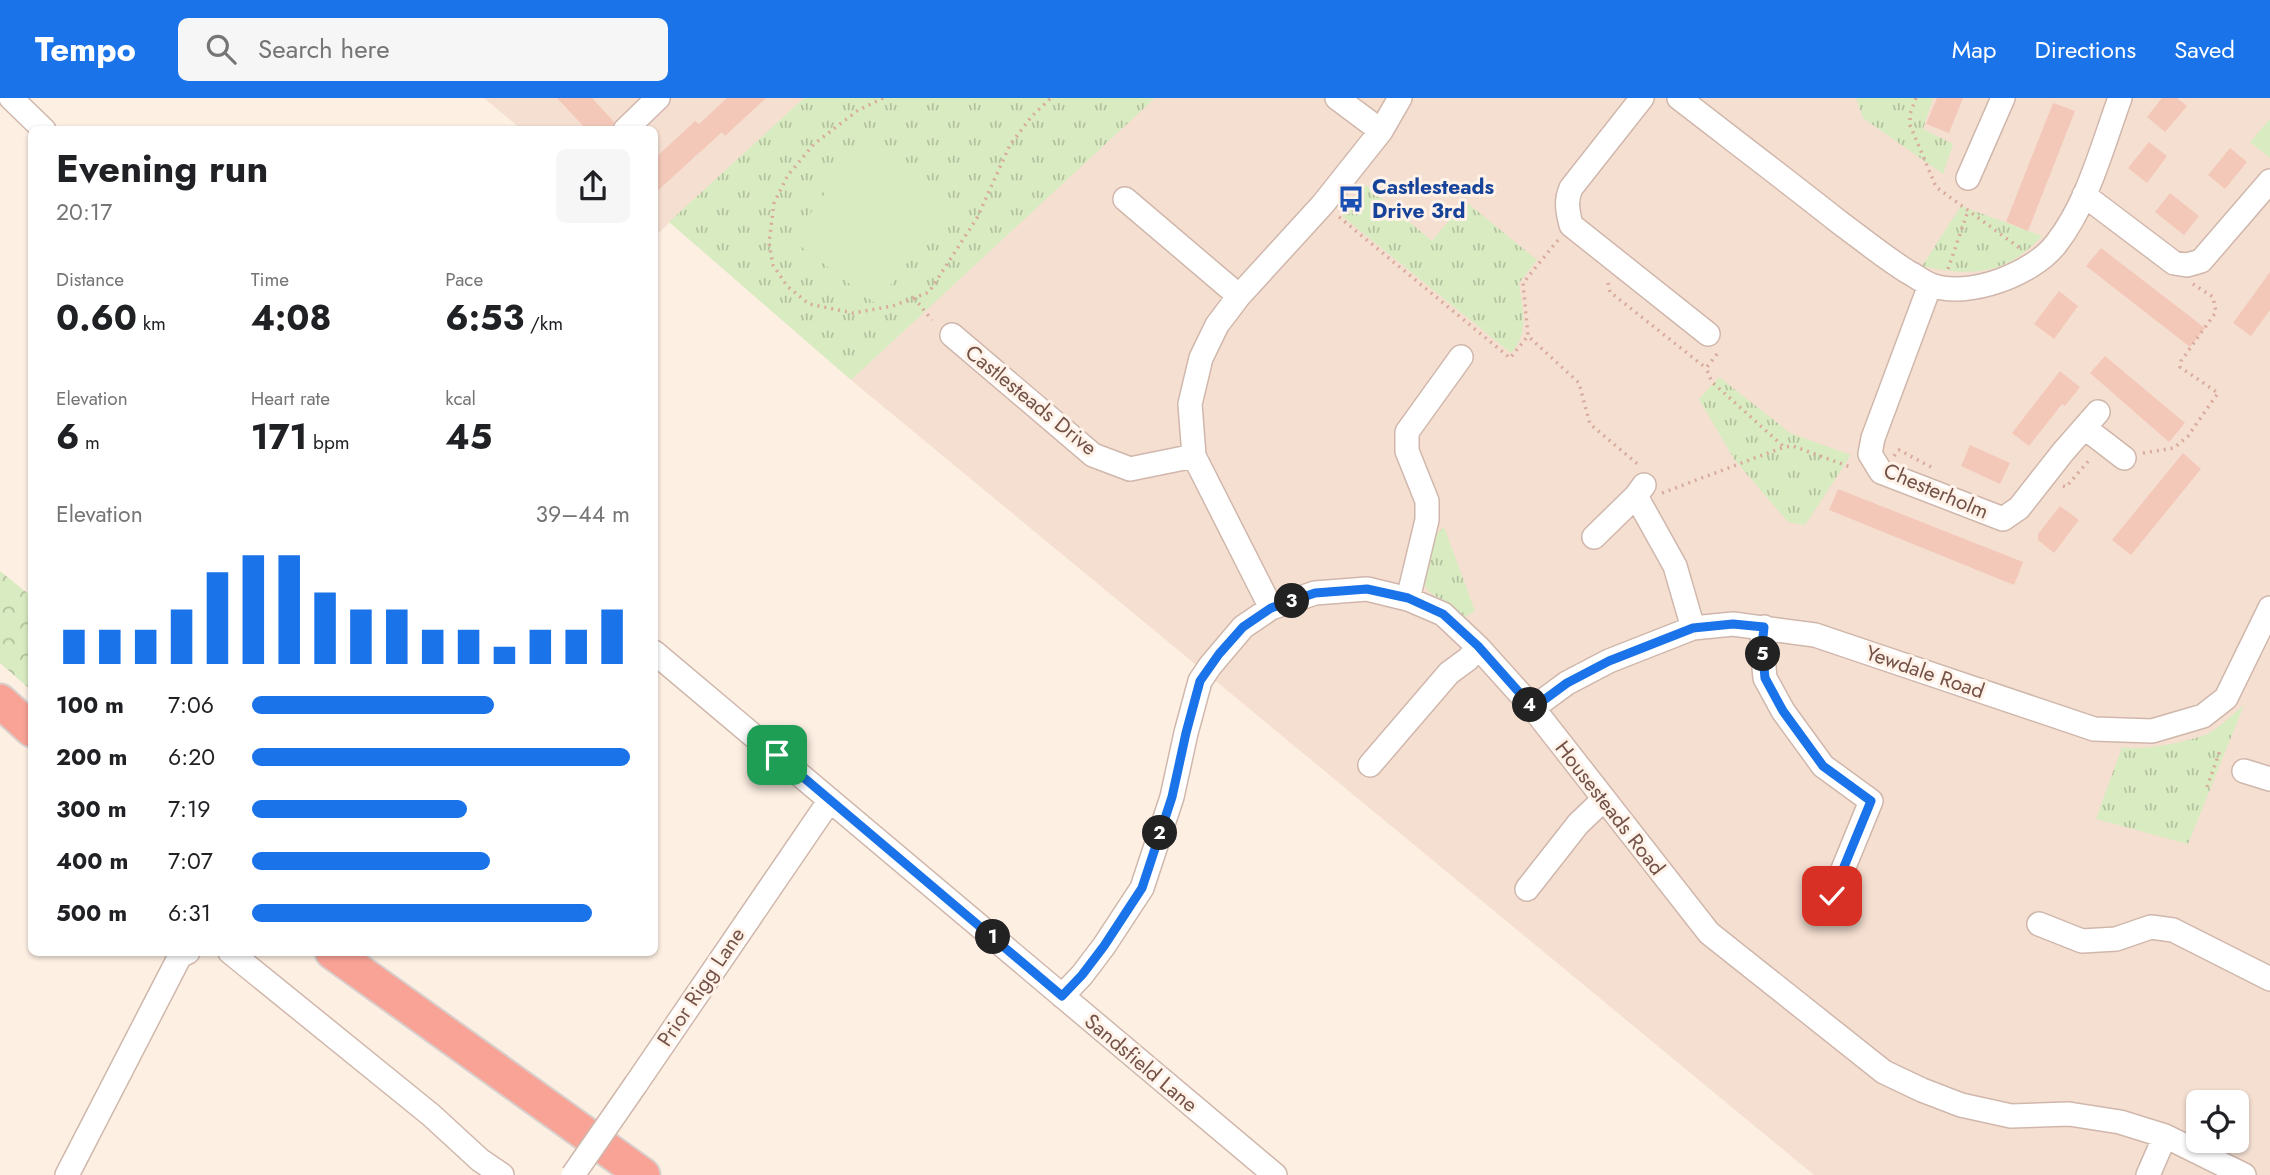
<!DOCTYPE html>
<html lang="en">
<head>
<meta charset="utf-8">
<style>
  body { margin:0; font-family:Jost,sans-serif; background:#f6f6f6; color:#202124; height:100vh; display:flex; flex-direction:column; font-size:26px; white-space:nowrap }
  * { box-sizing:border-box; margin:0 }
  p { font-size:23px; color:#757577 }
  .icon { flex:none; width:38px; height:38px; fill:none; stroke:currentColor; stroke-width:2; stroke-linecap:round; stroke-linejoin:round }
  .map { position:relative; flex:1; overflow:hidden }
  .sheet { position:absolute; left:28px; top:28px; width:630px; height:830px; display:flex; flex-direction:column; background:#fff; border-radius:10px; box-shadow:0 2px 5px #0004 }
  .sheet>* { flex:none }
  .tools { position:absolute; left:2186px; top:992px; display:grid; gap:14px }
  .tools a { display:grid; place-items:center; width:63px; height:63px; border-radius:10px; background:#fff; box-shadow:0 2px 5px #0004; font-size:35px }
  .pin { position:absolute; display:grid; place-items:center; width:60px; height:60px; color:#fff; margin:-30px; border-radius:14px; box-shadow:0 4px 10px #0006 }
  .km { position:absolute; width:35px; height:35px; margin:-18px; border-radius:50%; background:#222; color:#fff; font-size:19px; line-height:35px; text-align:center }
  .round { display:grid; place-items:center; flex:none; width:74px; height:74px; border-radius:10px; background:#f6f6f6 }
  .headline { display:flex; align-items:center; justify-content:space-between; height:119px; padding:0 28px }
  h1 { font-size:38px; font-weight:700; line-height:52px }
  .figures { display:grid; grid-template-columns:repeat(3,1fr); gap:10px; height:119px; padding:7px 28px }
  .figures div { display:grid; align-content:center }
  .figures b { font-size:35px; font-weight:700 }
  .figures small { font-size:19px; font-weight:400 }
  .figures p { font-size:19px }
  .chart { height:196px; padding:14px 28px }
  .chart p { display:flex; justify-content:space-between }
  .chart svg { width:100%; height:126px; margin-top:7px; stroke:#1a73e8; stroke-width:6 }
  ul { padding:0 28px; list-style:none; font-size:23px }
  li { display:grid; grid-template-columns:112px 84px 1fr; align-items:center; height:52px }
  li i { height:18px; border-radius:9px; background:#1a73e8 }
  header { display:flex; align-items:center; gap:42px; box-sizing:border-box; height:98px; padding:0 35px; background:#1a73e8; color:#fff }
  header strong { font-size:33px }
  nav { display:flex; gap:38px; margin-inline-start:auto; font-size:24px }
  .search { width:490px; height:63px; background:#f6f6f6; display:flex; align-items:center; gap:18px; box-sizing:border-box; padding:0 24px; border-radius:10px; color:#757577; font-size:26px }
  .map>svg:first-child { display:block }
  .residential { fill:#f5dfd1; fill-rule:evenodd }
  .grass { fill:url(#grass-tufts) }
  .forest { fill:url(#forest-crowns) }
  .garden { fill:#d8ebc1 }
  .building { fill:#f3c8b9 }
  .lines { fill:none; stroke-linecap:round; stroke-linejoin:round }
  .minor-casing { stroke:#d0b7ac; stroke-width:26 }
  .highway-casing { stroke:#d8cfcc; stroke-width:37 }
  .path { stroke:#d8ab9c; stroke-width:3.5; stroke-dasharray:2 5; stroke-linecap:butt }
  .minor { stroke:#fff; stroke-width:23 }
  .highway { stroke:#f9a397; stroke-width:33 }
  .minor-bridge-casing { stroke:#d0b7ac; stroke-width:26; stroke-linecap:butt }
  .minor-bridge { stroke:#fff; stroke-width:23 }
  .route-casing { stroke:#fff; stroke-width:14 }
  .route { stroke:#1a73e8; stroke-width:9 }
  .labels { text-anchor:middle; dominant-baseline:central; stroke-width:6; stroke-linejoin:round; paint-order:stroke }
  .transit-label { font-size:21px; font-weight:bold; fill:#164399; stroke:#fff3e9; text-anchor:start }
  .street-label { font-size:21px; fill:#755248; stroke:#fff3e9 }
</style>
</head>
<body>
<header>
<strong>Tempo</strong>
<div class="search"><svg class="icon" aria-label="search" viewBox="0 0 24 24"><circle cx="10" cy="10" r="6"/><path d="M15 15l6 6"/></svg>Search here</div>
<nav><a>Map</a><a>Directions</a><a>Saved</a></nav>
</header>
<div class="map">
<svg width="2270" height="1077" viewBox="0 0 2270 1077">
  <defs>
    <pattern id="grass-tufts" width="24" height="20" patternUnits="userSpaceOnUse" patternTransform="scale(1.75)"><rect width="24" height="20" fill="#d8ebc1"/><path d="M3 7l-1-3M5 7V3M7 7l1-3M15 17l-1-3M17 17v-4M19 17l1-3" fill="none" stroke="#b4c19f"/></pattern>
    <pattern id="forest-crowns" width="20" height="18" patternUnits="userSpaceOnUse" patternTransform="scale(1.75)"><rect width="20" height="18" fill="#d8ebc1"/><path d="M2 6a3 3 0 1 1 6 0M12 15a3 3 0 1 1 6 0" fill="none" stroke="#b4c19f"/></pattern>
  </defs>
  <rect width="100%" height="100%" fill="#fdefe2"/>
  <!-- residential -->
  <path class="residential" d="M484,0H804L655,138L654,32L521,31Z
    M1152,0H2270V1077H1814L851,282ZM2198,1004H2236V1043H2198Z"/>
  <!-- grass -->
  <path class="grass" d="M804,0H1155L851,282L669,124Z
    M1856,0H1933L1923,31L1953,46L1943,76L1863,20Z
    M2270,21V60L2250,44Z
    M1366,87L1432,143L1465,103L1537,162L1519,185C1522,210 1530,235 1511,255L1342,118Z
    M1961,108L2042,138C2006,177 1973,179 1922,168Z
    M1719,279L1790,335L1851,357L1805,427L1788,424L1734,361L1699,301Z
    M1444,429L1475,513L1465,519C1460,515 1456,511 1452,507C1441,499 1426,498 1423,482L1435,437Z
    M2244,607L2188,746L2096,721L2122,649C2142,653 2190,644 2209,635C2221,628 2233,616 2244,607Z"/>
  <!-- forest -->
  <path class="forest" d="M0,473L31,498V592L0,565Z"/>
  <!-- garden -->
  <path class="garden" d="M864,43L950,108L876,206L791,141Z"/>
  <!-- building -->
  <path class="building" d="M557,0H592L614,24L611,32H587Z
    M727,0H766L725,38L722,34L654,96V61L695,23L699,26Z
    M1937,0H1963L1949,35L1926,26Z
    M2162,0H2177L2187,8L2165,34L2147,19Z
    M2053,5L2075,13L2028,133L2006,124Z
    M2149,44L2167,58L2147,85L2128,70Z
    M2230,50L2247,64L2225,91L2208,77Z
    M2170,95L2199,118L2184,137L2155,114Z
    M2101,150L2205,230L2190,249L2086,168Z
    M2270,174V212L2251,238L2233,225Z
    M2059,193L2078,208L2054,241L2034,226Z
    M2105,258L2185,325L2169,344L2090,275Z
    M2060,273L2080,289L2065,308L2062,306L2029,348L2012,335Z
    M1970,347L2010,365L2000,386L1961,368Z
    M2183,355L2201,371L2131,457L2112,442Z
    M1838,391L2023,464L2014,487L1829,412Z
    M2060,408L2079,422L2054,455L2038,442V436Z"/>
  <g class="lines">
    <!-- minor casing -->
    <g class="minor-casing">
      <path id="minor" d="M11,0L44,32
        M1337,0L1381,33
        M1642,0L1571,90C1565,104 1568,114 1571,127L1708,236
        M1679,0C1732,41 1786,82 1839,124C1862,141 1884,159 1908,174C1916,178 1923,184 1931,187C1968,201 2033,176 2056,146C2088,105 2102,49 2120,0
        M625,32L658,0
        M1968,80L2003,0
        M2084,97L2174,165L2187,167L2201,163L2270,83
        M1125,101L1239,198
        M1930,187L1873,340L1870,356L1881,374L2003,421L2019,410L2063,354L2098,314
        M952,237L1093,357L1130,371L1194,358
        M2085,330L2124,360
        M1636,398L1675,468L1693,530
        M1594,439L1636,398L1644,387
        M1408,501L1427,422V403L1407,353V334L1461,259
        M1271,510L1194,358L1190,306L1201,260L1217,227L1239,198L1323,106L1381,33L1400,0
        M1764,529L1762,548L1765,580L1783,613L1823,668L1871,703L1832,798
        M654,554L1275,1077
        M1533,610L1567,585L1609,563L1693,530L1733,526L1815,537L2094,631L2152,633L2203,618L2226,600L2270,510
        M1370,667L1449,575L1468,561L1478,549
        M2244,673L2270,681
        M1527,791L1578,726L1603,702
        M2039,826L2082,843L2116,841L2151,829L2173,832L2270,881
        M230,854L431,1017L480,1062L502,1077
        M1062,898L1082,877L1104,848L1142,790L1172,699L1186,635L1200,583L1210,568L1243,529L1271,510L1315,495L1367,491L1408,501L1443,516L1478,549L1533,610L1709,835L1884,974L1922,992L1961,1007L2011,1018L2069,1016L2120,1024L2165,1038L2244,1077
        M636,986L830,702
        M67,1077L180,858L188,854
        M2148,1077L2165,1038"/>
    </g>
    <!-- highway casing -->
    <g class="highway-casing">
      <path id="highway" d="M0,603L32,632
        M332,854L643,1077"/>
    </g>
    <!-- path -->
    <path class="path" d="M883,0L857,13L814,46L788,77L774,105L769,145L773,167L787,188L809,206L853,215L893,208L929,194L977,120L1010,47L1032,18L1051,0
      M1916,0L1910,16V27L1936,89L2021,151
      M1339,119L1510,260L1528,238
      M1558,142L1523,185L1528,238L1579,285L1590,326L1640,368
      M1948,171L1968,113
      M1608,185L1610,194L1706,270
      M914,200L932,222
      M1717,256L1706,270L1712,284L1784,349L1793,348L1853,370
      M2143,355L2174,350L2188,338L2218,295L2180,269L2181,263L2216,214L2213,199L2193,186
      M1894,358L1899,352L1935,371
      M2063,388L2066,389L2091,360
      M1662,395L1784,349
      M2207,689L2221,650"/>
    <!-- minor -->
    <use href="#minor" class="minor"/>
    <!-- highway -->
    <use href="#highway" class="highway"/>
    <!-- minor-bridge casing -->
    <g class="minor-bridge-casing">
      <path id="minor-bridge" d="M573,1077L636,986"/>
    </g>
    <!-- minor-bridge -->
    <use href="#minor-bridge" class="minor-bridge"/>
  </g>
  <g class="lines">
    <!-- route casing -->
    <g class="route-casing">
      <path id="route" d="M777,657L1062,898L1082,877L1104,848L1142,790L1172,699L1186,635L1200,583L1219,556L1243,529L1271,510L1315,495L1367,491L1408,500L1443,516L1478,548L1533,610L1567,585L1609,563L1693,530L1733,526L1764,529L1762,548L1765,580L1783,613L1823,668L1871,703L1832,798"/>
    </g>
    <!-- route -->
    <use href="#route" class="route"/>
  </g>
  <!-- icons -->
  <defs>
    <g id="bus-bare" transform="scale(2.1)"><path d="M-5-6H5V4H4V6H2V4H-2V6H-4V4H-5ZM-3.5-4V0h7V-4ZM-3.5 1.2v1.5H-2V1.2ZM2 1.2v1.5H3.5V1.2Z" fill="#1a4fb4" stroke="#fff3e9" stroke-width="2.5" paint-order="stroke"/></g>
  </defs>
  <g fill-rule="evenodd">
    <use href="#bus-bare" x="1351" y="101"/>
  </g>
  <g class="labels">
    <!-- transit labels -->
    <g class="transit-label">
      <text x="1372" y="89">Castlesteads<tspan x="1372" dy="24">Drive 3rd</tspan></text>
    </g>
    <!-- street labels -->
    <g class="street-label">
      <text transform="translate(1031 302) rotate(39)">Castlesteads Drive</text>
      <text transform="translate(1936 393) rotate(23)">Chesterholm</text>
      <text transform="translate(1925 574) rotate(19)">Yewdale Road</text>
      <text transform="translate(1610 710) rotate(52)">Housesteads Road</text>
      <text transform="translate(701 889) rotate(-56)">Prior Rigg Lane</text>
      <text transform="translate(1141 965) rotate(40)">Sandsfield Lane</text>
    </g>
  </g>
</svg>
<div class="tools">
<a><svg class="icon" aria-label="locate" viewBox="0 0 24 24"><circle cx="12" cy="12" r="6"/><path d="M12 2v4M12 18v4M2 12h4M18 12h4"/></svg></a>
</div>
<div class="pin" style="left:777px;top:657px;background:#1e9e55"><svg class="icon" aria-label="arrive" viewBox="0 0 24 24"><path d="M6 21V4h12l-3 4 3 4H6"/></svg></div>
<div class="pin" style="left:1832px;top:798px;background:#d93025"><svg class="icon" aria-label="check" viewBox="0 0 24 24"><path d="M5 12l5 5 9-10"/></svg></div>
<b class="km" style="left:993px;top:839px">1</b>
<b class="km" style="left:1160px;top:735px">2</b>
<b class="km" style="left:1292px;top:503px">3</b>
<b class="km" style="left:1530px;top:607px">4</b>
<b class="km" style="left:1763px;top:556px">5</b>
<section class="sheet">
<div class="headline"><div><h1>Evening run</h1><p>20:17</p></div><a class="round"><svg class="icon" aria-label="share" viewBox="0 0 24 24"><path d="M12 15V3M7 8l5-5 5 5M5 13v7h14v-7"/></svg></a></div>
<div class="figures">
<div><p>Distance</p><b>0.60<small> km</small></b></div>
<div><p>Time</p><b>4:08</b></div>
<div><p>Pace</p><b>6:53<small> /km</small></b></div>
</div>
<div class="figures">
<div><p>Elevation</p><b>6<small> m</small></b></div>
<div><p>Heart rate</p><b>171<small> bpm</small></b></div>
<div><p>kcal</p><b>45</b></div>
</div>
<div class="chart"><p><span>Elevation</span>39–44 m</p>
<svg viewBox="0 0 160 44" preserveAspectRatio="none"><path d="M5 44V32M15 44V32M25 44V32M35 44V25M45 44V12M55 44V6M65 44V6M75 44V19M85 44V25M95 44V25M105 44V32M115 44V32M125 44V38M135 44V32M145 44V32M155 44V25"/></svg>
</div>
<ul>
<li><b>100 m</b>7:06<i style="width:64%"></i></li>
<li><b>200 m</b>6:20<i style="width:100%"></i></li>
<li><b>300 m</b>7:19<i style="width:57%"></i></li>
<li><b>400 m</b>7:07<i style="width:63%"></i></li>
<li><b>500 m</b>6:31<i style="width:90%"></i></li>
</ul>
</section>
</div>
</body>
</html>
